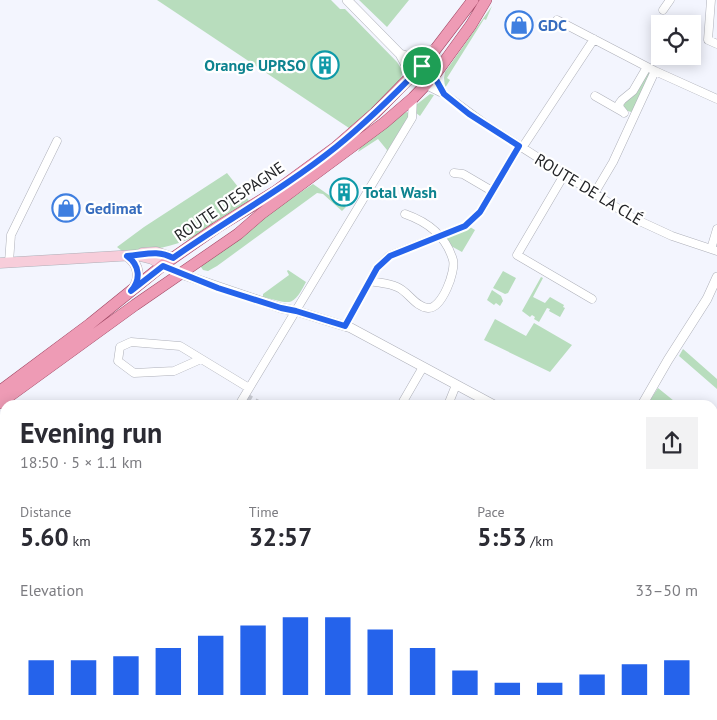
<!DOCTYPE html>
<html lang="en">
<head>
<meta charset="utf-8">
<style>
  body { margin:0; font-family:"PT Sans",sans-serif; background:#f2f2f3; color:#2b2b33; height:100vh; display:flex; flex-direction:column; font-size:19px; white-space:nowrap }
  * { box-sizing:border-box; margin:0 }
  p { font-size:16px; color:#7c7c81 }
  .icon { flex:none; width:28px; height:28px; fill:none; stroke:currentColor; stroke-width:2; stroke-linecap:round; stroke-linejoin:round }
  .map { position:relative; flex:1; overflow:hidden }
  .side { position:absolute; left:0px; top:400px; width:718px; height:320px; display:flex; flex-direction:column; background:#fff; border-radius:15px 15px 0 0; box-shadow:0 2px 12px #0003 }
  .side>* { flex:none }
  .fabs { position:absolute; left:651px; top:15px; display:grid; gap:10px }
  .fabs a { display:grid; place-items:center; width:50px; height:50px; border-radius:0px; background:#fff; box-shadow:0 2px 12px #0003; font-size:25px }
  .pin { position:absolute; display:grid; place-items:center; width:42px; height:42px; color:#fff; margin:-21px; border:2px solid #fff; border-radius:50%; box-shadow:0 1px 5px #0007 }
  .round { display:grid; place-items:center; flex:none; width:52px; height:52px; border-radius:0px; background:#f2f2f3 }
  .overview { display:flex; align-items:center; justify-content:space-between; height:85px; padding:0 20px }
  h1 { font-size:28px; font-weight:700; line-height:38px }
  .figures { display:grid; grid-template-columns:repeat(3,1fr); gap:8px; height:85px; padding:5px 20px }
  .figures div { display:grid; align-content:center }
  .figures b { font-size:25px; font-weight:700 }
  .figures small { font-size:14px; font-weight:400 }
  .figures p { font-size:14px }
  .chart { height:140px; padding:10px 20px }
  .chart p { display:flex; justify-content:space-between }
  .chart svg { width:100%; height:90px; margin-top:5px; stroke:#2563eb; stroke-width:6 }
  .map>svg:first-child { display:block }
  .green { fill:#b8ddbd }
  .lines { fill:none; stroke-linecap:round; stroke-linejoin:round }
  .minor-tunnel { stroke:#c9cbd3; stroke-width:8; stroke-dasharray:8 4; stroke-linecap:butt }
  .minor-casing { stroke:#aeb0b9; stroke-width:9 }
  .tertiary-casing { stroke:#aeb0b9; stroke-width:10 }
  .secondary-casing { stroke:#aeb0b9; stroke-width:11 }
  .primary-casing { stroke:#a04663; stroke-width:12 }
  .minor { stroke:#fff; stroke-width:8 }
  .tertiary { stroke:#fff; stroke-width:9 }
  .secondary { stroke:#f7cdda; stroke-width:10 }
  .primary { stroke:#ee9bb5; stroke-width:11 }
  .route-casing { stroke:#fff; stroke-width:10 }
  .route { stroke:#2563eb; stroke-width:6 }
  .labels { text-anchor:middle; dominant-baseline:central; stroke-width:4.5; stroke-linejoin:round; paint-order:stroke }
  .shop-label { font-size:16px; font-weight:bold; fill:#366cbe; stroke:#fff; text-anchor:start }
  .culture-label { font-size:16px; font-weight:bold; fill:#0d838f; stroke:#fff; text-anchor:end }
  .street-label { font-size:16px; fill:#232427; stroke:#fff }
</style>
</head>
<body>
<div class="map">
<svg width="717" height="720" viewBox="0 0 717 720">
  <rect width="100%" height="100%" fill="#f3f5fe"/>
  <!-- green -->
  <path class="green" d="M157,0H331L340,9H345L397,62C401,68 405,73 399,80L402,82L352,130Z
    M359,0H409L387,27Z
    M492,6L486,20L484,19L447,78L450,80L445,88L444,78L445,72Z
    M648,72H650L633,111L631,112L625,110L622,107L623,102Z
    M430,94L434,95L420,116L416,113V105Z
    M406,112L409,113L408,117L386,153L387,150L378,139L358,152L361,146Z
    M227,173L250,202C209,232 174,253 122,251L117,247L144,227Z
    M313,184L346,207L342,211L323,194L317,193L217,266L208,271L203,270L201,267L203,263L259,220Z
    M470,227L475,230L462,252L451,246L450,248L446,238Z
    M288,270L306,282C292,309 290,303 263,297V294L289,275L287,271Z
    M503,271L516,278L508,293L505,294L493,288Z
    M541,277L543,278L533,297L545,303L550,297L564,305L563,307L565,308L560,317L549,311L550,309L547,308L539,322L534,319L535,317L532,315L530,317L522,311Z
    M492,290L501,296L503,301L500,306L496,303L494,305L487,300Z
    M495,319L526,336L534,323L572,345L550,372L484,340Z
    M683,349L717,379V389L679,356Z
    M658,388L679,405H647Z
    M713,433L717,437V492L713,489Z
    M717,507V550L713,546V513Z"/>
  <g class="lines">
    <!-- minor-tunnel -->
    <path class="minor-tunnel" d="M244,396L260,405"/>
    <!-- minor casing -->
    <g class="minor-casing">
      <path id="minor" d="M711,0L708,40L717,44
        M663,10L670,0
        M557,20L655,71L717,99
        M413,58L433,49
        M414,74L426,85L444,94L485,124L633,218L672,236L717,251
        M434,76L444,94
        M595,96L623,112
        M624,113L620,108L619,104L622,100L633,91L647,67
        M522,148L594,39
        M454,173L463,174L492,191
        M564,175L517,255L592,299
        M594,194L613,162L655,71
        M711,249L717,229
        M9,262L11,235L57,141
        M370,281C379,283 389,283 397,287C408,291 415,307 428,308C442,309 456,271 453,260C446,236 428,222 405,214
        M345,326L377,268L389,256L465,226L480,212L519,146
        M201,359L174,371L134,373L118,361L120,347L131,342L180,346L249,388
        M239,405L412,118L413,98
        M401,405L423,367
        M448,405L456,385
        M0,588L5,578
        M712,595L717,593
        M0,631L5,634
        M0,657L5,660
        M0,685L5,684
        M40,715L46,720
        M433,715L435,720
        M514,715L516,720
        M599,720H600"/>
    </g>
    <!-- tertiary casing -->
    <g class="tertiary-casing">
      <path id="tertiary" d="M347,0L400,54L413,58L434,76
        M400,54L406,65L414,74
        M181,274L281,308L296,311L351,328L494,405
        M642,405L668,360L707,299L717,277
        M712,550L717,554
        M274,720L284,715"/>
    </g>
    <!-- secondary casing -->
    <g class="secondary-casing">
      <path id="secondary" d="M142,253L156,252L173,258
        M127,256C139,264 141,278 133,289
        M0,263L136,255L152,259L163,265"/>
    </g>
    <!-- primary casing -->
    <g class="primary-casing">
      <path id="primary" d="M0,391L90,324L163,265L216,228L276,191L336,147L375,113L428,59L473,0
        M0,403L135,305L238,234L261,214L384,123L413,98L434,76L471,25L486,0"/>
    </g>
    <!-- minor -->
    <use href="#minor" class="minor"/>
    <!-- tertiary -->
    <use href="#tertiary" class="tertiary"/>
    <!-- secondary -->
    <use href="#secondary" class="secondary"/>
    <!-- primary -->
    <use href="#primary" class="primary"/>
  </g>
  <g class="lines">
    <!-- route casing -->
    <g class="route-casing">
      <path id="route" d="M422,66L434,76L444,94L469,114L519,146L480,212L465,226L390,256L377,268L345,326L296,311L281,308L218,288L163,266L131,291C141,280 140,265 127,256C144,255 157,249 173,258C227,220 285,188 336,147C367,122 395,94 422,66Z"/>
    </g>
    <!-- route -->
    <use href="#route" class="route"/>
  </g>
  <!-- icons -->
  <defs>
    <g id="shop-ring" transform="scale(1.4375)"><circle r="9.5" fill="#fff" stroke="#3f7fe0" stroke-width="1.5"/><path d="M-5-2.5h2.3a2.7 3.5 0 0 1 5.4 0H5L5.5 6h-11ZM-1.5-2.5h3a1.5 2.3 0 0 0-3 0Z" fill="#3f7fe0"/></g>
    <g id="building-ring" transform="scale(1.4375)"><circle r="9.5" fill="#fff" stroke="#0f9aa8" stroke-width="1.5"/><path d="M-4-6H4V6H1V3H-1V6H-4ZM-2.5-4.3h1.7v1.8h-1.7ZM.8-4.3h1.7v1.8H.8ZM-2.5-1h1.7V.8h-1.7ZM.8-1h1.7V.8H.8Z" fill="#0f9aa8"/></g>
  </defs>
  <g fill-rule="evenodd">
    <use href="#shop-ring" x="519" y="25"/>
    <use href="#building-ring" x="325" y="65"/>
    <use href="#building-ring" x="344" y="192"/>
    <use href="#shop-ring" x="66" y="208"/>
  </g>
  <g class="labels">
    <!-- shop labels -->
    <g class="shop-label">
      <text x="538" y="25">GDC</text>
      <text x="85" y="208">Gedimat</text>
    </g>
    <!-- culture labels -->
    <g class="culture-label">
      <text x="306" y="65">Orange UPRSO</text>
      <text x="363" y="192" text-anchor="start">Total Wash</text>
    </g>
    <!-- street labels -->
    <g class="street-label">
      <text transform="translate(589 189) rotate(31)">ROUTE DE LA CLÉ</text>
      <text transform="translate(229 201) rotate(-34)">ROUTE D'ESPAGNE</text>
    </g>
  </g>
</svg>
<div class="fabs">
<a><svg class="icon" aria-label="locate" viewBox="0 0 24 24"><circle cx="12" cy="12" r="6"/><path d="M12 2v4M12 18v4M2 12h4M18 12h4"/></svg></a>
</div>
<div class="pin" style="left:422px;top:66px;background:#1e9e55"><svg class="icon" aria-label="arrive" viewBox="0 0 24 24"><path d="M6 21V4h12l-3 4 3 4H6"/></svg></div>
<section class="side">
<div class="overview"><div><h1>Evening run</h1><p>18:50 · 5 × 1.1 km</p></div><a class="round"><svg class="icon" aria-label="share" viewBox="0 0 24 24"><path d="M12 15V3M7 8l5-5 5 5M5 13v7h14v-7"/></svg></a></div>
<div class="figures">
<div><p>Distance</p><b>5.60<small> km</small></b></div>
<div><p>Time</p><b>32:57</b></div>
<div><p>Pace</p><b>5:53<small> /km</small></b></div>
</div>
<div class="chart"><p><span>Elevation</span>33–50 m</p>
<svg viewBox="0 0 160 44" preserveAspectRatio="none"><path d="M5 44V27M15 44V27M25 44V25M35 44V21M45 44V15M55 44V10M65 44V6M75 44V6M85 44V12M95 44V21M105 44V32M115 44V38M125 44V38M135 44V34M145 44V29M155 44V27"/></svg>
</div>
</section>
</div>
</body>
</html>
